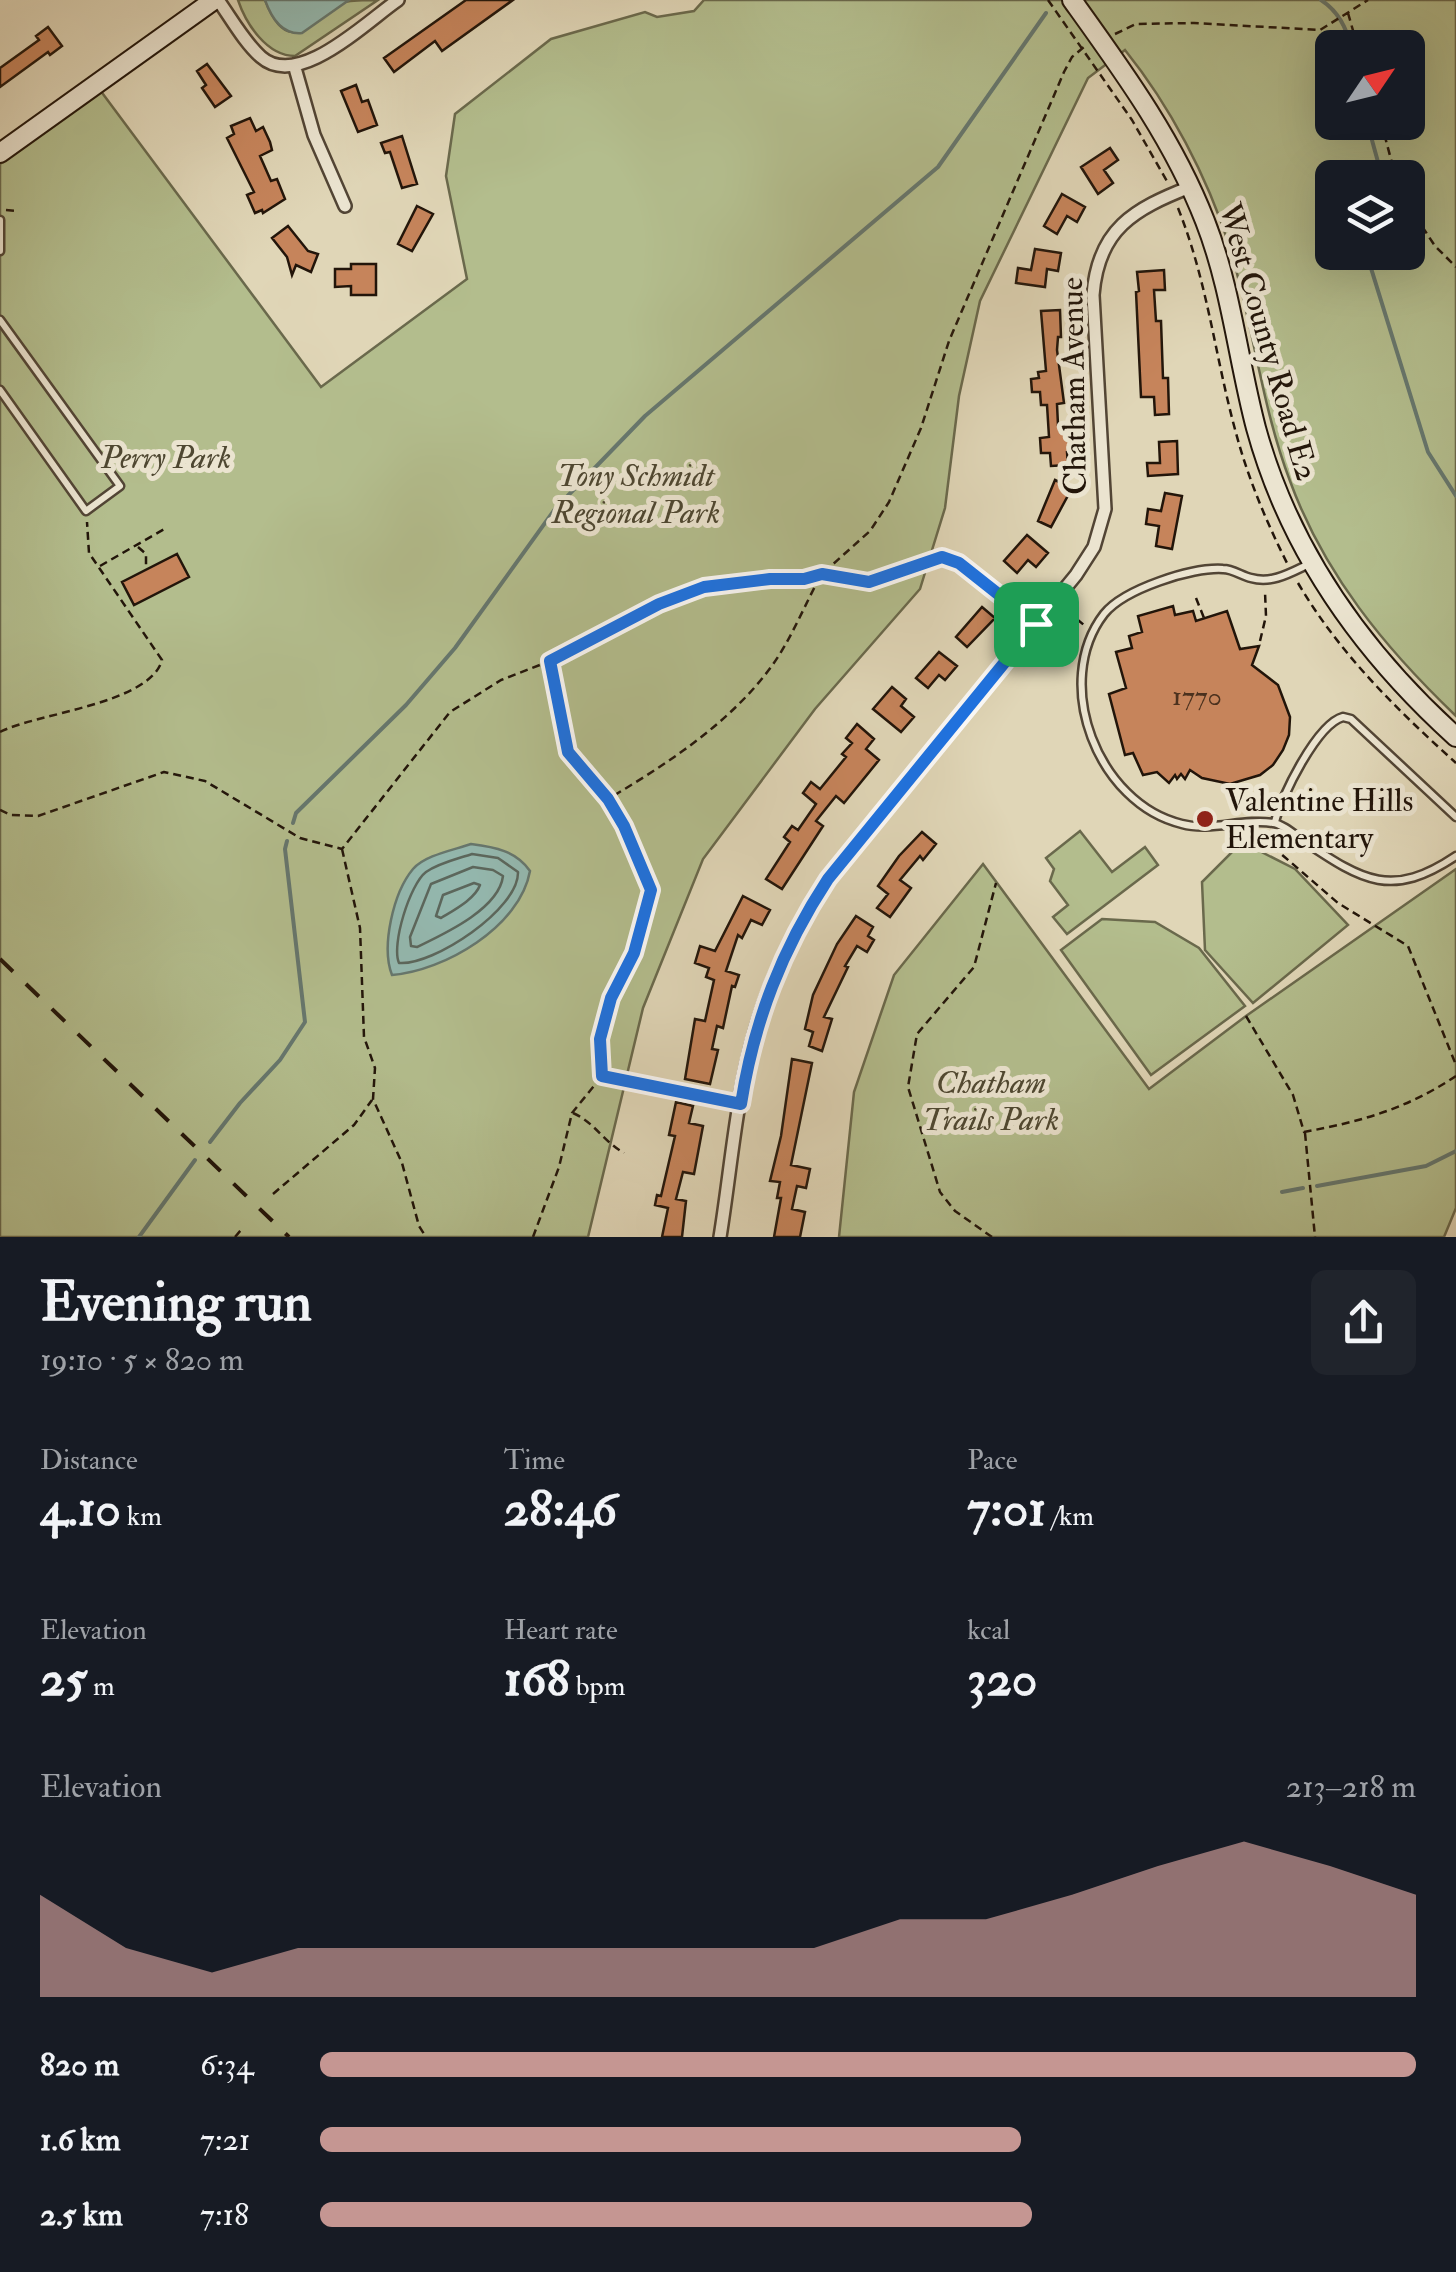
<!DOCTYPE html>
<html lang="en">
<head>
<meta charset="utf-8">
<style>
  body { margin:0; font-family:"IM FELL Double Pica",serif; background:#20242c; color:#f1f3f6; height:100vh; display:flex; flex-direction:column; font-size:38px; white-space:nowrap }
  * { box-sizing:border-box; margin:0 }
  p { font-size:32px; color:#9ea1a6 }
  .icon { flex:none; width:55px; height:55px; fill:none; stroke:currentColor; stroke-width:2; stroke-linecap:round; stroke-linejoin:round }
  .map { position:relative; height:1237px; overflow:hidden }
  .side { display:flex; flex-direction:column; background:#171b24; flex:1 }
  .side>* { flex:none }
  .needle { width:65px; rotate:55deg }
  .controls { position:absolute; left:1315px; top:30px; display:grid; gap:20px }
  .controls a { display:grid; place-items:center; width:110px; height:110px; border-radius:15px; background:#171b24; box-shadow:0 10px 40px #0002; font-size:50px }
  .pin { position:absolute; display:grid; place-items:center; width:85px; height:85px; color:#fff; margin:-42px; border-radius:20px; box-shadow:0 5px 15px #0006 }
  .round { display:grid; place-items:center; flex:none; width:105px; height:105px; border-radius:15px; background:#20242c }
  .overview { display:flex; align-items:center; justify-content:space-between; height:170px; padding:0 40px }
  h1 { font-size:55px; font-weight:800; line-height:75px }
  .metrics { display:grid; grid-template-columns:repeat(3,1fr); gap:15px; height:170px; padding:10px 40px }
  .metrics div { display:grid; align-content:center }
  .metrics b { font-size:50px; font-weight:800 }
  .metrics small { font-size:28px; font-weight:400 }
  .metrics p { font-size:28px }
  .chart { height:280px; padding:20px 40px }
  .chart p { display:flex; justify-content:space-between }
  .chart svg { width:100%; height:180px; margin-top:10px; fill:#c59692; opacity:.7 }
  ul { padding:0 40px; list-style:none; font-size:32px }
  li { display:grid; grid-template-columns:160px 120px 1fr; align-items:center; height:75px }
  li i { height:25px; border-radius:12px; background:#c59692 }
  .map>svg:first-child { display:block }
  .green { fill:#b3bd8d; stroke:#6a694c; stroke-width:2.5; fill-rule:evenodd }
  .water { fill:#94b9b0; stroke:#66776e; stroke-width:2.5 }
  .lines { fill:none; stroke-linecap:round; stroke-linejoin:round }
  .shore { stroke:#5b675d; stroke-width:2.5 }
  .stream { stroke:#66776e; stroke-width:4 }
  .building { fill:#c6845b; stroke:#22150a; stroke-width:2.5 }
  .lane-casing { stroke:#524535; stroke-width:11 }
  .street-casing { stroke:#524535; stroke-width:16 }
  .secondary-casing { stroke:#22150a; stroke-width:22 }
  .path { stroke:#22150a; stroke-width:2.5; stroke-dasharray:8 5; stroke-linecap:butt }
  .lane { stroke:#ebe4d0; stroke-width:6 }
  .street { stroke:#ebe4d0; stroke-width:11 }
  .secondary { stroke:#ebe4d0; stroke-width:18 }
  .rail { stroke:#22150a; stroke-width:4; stroke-dasharray:18 18; stroke-linecap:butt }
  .route-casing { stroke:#fff; stroke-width:20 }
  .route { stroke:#1a73e8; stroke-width:12 }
  .poi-dot { fill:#8f2418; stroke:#ebe4d0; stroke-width:4 }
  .labels { text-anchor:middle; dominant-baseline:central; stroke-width:10; stroke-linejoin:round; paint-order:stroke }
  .number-label { font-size:28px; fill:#4b311e }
  .street-label { font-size:32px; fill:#22150a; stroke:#ebe4d0 }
  .park-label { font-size:32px; font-style:italic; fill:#4e4731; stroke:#ebe4d0 }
  .poi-label { font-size:32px; fill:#22150a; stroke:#ebe4d0; text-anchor:start }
</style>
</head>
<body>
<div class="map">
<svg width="1456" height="1237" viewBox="0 0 1456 1237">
  <rect width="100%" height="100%" fill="#e0d6b7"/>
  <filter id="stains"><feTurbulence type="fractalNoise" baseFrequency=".002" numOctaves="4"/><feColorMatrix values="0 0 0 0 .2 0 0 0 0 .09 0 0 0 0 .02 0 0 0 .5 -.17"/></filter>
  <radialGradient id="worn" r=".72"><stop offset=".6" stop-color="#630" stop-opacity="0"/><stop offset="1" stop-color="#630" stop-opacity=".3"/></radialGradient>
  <!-- green -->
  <path class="green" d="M238,0H265C289,61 311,19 345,2C354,0 368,0 378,0L295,56C267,56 246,24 238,0Z
    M704,0H1456V716C1385,648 1324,574 1290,481C1261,405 1253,322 1229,245C1207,176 1170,106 1125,50L1088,78L980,301L959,396L945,508L920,589L815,709L703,859L643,1008L588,1237H0V164L100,90L321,387L467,279L446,176L455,114L551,39L645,12L657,17L694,11ZM1332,48H1408V122H1332ZM1332,178H1408V252H1332Z
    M1080,831L1112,872L1145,847L1158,865L1067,934L1053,917L1068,905L1050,881L1054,869L1046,858Z
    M1242,842L1295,869L1348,925L1253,1003L1205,950L1202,882Z
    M983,864L1149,1089L1246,1016L1456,869V1208L1444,1237H839L854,1092L894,975Z
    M1102,919L1155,922L1199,948L1245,1006L1151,1075L1061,950Z"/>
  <!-- water -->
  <path class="water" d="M265,0H349L302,33C282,35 271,17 265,0Z
    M471,844C495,847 516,851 530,871C520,927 444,971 392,975C381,947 393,893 413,869C425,855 454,850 471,844Z"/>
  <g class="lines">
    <!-- shore -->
    <path class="shore" d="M472,854L498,858L518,872C519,909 433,966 399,963C391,945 410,884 426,872C439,863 457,859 472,854Z
      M473,867L493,870L503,876C499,909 444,934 417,947L411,946L410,937L431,884Z
      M474,883L480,885C475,899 454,910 441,918L436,916L443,895Z"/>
    <!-- stream -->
    <path class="stream" d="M1321,0C1338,11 1347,28 1351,48
      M1367,122L1378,162V178
      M1366,252L1428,452L1456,496
      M293,823L296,813L406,705L455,648L555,509L645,416L938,167L1046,13
      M210,1142L240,1103L280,1060L305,1022L285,849L287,841
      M1317,1186L1426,1166L1456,1151
      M1282,1192L1303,1188
      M139,1237L195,1160"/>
  </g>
  <!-- building -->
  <path class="building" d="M466,0H513L442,51L435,41L394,72L384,58Z
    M48,27L62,46L50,55L48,52L0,87V68L39,40L36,36Z
    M207,64L231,96L215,107L202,88L206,85L197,71Z
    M356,85L362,102L368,100L377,125L358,132L341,91Z
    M250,118L256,131L263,127L270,142L272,150L260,156L271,181L277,179L285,199L263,213L262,210L255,213L247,195L254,192L227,138L234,134L231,126Z
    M402,136L417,184L402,188L390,152L385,153L381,143Z
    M1110,148L1118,160L1104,170L1113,183L1098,194L1081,167Z
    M1062,194L1085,207L1077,222L1067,216L1057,234L1044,226Z
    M417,206L433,214L412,251L398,244Z
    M288,226L308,251L318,254L311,272L296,265L292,275L287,257L272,238Z
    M1035,249L1061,253L1058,271L1047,269L1045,287L1016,283L1018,268L1031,270Z
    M351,264H376V295H351V286L335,287V269H351Z
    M1164,270L1165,290H1154L1156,321H1161L1163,378H1168L1169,414L1155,415L1154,397H1141L1136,292L1139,291L1137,272Z
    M1060,310L1061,337H1058L1057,350L1064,403L1057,404L1058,425L1069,424L1071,451L1067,452L1068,465L1051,466L1050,453H1041L1040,438L1049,437L1047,405H1041L1040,392H1032L1031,379L1039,378L1038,372L1046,371L1041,311Z
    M1177,441L1178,474L1148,476L1147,463H1160L1159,442Z
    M1055,480L1072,488L1051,527L1038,521Z
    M1165,493L1182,496L1172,549L1156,546L1159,526L1146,524L1148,509L1161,511Z
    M1027,535L1048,553L1036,567L1028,560L1017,573L1004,561Z
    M177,554L189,577L134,605L122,582Z
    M1173,606L1175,615L1193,611L1196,621L1227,611L1240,649L1259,646L1252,665L1278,685L1290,717L1289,735L1283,750L1273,765L1260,775L1230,784L1202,778L1190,770L1185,779L1181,774L1177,779L1175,775L1169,783L1157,772L1143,775L1133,753L1125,755L1109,694L1126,688L1116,652L1132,648L1129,636L1142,632L1138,616Z
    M982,607L995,618L967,647L956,637Z
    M939,652L957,666L945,680L939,675L928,688L916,678Z
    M892,687L906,699L901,706L914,717L901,732L873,709Z
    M857,724L874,739L866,749L879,760L844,803L836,796L816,821L823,826L782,889L766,879L790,842L784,837L792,826L798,830L816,804L803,793L811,782L820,789L846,757L842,754L852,743L846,738Z
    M922,832L936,844L923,860L920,856L900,880L911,888L890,917L877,908L888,894L878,886L899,856Z
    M743,896L770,910L762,925L751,920L742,938L738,935L726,971L739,975L735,987L732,986L723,1028L717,1026L712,1049L718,1050L710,1084L685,1079L695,1019L705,1021L714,980L706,977L709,968L695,963L700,946L715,951Z
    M856,916L873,927L868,936L874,940L867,952L857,946L845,966L848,967L824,1017L832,1019L822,1051L809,1046L813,1032L805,1029L813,995L837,944Z
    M792,1059L812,1063L791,1165L810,1169L806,1188L797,1186L792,1209L805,1212L800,1237H774L781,1198H777L780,1182L770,1181L781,1136Z
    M676,1102L693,1106L689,1123L703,1126L694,1174L683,1172L676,1199L686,1201L682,1237H662L668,1208L655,1205L657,1195L661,1196L675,1136L669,1135Z"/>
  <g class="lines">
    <!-- lane casing -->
    <g class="lane-casing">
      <path id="lane" d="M0,220V251
        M0,320L120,486L86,511L0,390
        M1309,564C1290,573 1272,584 1251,578C1242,576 1233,569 1223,569C1192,567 1124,589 1104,614C1051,683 1098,804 1182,824C1211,832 1243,818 1273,823C1283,824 1296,836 1305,842C1363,881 1392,899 1456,856
        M1275,822C1281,797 1317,724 1343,717L1351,719L1456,817"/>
    </g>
    <!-- street casing -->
    <g class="street-casing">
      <path id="street" d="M218,0C231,18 244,42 261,57C298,90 366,22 398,0
        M295,68L314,135L345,206
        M720,1237C731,1169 736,1097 755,1032C771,976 796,927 827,879L1076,575L1094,547L1105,509L1093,295C1098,229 1134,209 1190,187"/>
    </g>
    <!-- secondary casing -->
    <g class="secondary-casing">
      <path id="secondary" d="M1072,0C1123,71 1173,139 1205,221C1231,287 1238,360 1256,428C1290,552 1362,652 1456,737
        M0,153L214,0"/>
    </g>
    <!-- path -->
    <path class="path" d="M1048,0L1132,120L1168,183
      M1348,13L1358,48
      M1115,34L1136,24L1194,23L1320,30L1368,0
      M1381,122L1396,178
      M1408,205L1435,246L1456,267
      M1178,208C1208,283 1215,357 1236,433C1248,478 1266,521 1287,563
      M6,210L18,211
      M138,547L146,554V567
      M100,566L166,528
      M823,575L869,581L950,557L1026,616
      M1298,583C1339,653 1396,709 1456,763
      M1196,598L1204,618
      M1067,611L1084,625
      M1260,641L1266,616L1265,592
      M550,662L568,753L607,798
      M0,732C37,713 150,704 162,660L89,553L87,522
      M0,810L11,815L38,816L164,772L205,781L300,838L342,849L450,712L501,680L550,661L659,604L704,587L769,579H803L822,574L870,531L889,502L921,428L949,341L1064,72L1072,57L1084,47
      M1235,835L1273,847L1338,903L1408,946L1456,1065
      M342,849L360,928L364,1037L375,1068L373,1099L402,1163L419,1226L426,1237
      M1246,1016L1293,1095L1304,1132C1363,1121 1406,1109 1456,1076
      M604,1077L728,1101
      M573,1113C594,1122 604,1142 624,1153
      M1305,1133L1315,1237
      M273,1194L354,1125L372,1100
      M235,1237L241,1230
      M533,1237L559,1167L572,1113L602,1076L601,1039L611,999L635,953L651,891L624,826L608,799C667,764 730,723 771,667C791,640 804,606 820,577
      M992,1237L955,1211L940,1192L908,1087L917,1034L974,967L996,883"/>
    <!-- lane -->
    <use href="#lane" class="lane"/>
    <!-- street -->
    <use href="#street" class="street"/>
    <!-- secondary -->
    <use href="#secondary" class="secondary"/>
    <!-- rail -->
    <path class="rail" d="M0,959L289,1237"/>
  </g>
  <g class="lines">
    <!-- route casing -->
    <g class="route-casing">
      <path id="route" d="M942,557L959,563L1036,624L828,879C782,949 754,1021 741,1104L602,1076L600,1039L611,998L634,953L651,890L624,826L608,799L568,752L550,661L659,604L704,587L770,579H804L822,574L869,582Z"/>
    </g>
    <!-- route -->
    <use href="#route" class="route"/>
  </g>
  <!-- markers -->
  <circle class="poi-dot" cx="1205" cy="819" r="10"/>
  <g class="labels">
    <!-- number labels -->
    <g class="number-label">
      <text x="1197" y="696">1770</text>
    </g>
    <!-- street labels -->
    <g class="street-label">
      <text transform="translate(1268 342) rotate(74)">West County Road E2</text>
      <text transform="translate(1074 386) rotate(-91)">Chatham Avenue</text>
    </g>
    <!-- park labels -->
    <g class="park-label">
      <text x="166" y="458">Perry Park</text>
      <text x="636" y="476">Tony Schmidt<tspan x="636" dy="37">Regional Park</tspan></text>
      <text x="991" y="1083">Chatham<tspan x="991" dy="37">Trails Park</tspan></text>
    </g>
    <!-- poi labels -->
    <g class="poi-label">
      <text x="1225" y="801">Valentine Hills<tspan x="1225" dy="37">Elementary</tspan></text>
    </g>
  </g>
  <rect width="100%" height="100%" filter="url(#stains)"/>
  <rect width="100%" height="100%" fill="url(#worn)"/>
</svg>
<div class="controls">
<a><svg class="needle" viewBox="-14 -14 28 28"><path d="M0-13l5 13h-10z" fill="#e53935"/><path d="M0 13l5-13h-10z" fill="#9ea1a6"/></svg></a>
<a><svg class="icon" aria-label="layers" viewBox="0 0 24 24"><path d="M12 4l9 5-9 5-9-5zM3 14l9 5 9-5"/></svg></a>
</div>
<div class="pin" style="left:1036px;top:624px;background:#1e9e55"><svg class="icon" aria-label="arrive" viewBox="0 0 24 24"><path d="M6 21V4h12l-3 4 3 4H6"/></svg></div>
</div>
<section class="side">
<div class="overview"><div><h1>Evening run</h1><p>19:10 · 5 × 820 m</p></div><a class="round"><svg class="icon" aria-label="share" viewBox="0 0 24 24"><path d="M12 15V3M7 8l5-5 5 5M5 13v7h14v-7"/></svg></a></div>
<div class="metrics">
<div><p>Distance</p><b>4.10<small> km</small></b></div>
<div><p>Time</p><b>28:46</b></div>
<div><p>Pace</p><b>7:01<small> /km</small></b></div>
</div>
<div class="metrics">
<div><p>Elevation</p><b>25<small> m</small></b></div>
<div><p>Heart rate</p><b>168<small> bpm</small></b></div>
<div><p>kcal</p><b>320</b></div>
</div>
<div class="chart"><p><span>Elevation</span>213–218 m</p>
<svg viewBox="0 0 160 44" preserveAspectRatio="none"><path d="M0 44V19L10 32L20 38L30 32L40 32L50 32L60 32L70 32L80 32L90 32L100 25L110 25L120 19L130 12L140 6L150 12L160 19V44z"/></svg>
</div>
<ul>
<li><b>820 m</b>6:34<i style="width:100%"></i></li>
<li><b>1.6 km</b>7:21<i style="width:64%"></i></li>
<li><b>2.5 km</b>7:18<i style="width:65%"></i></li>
</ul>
</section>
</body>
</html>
